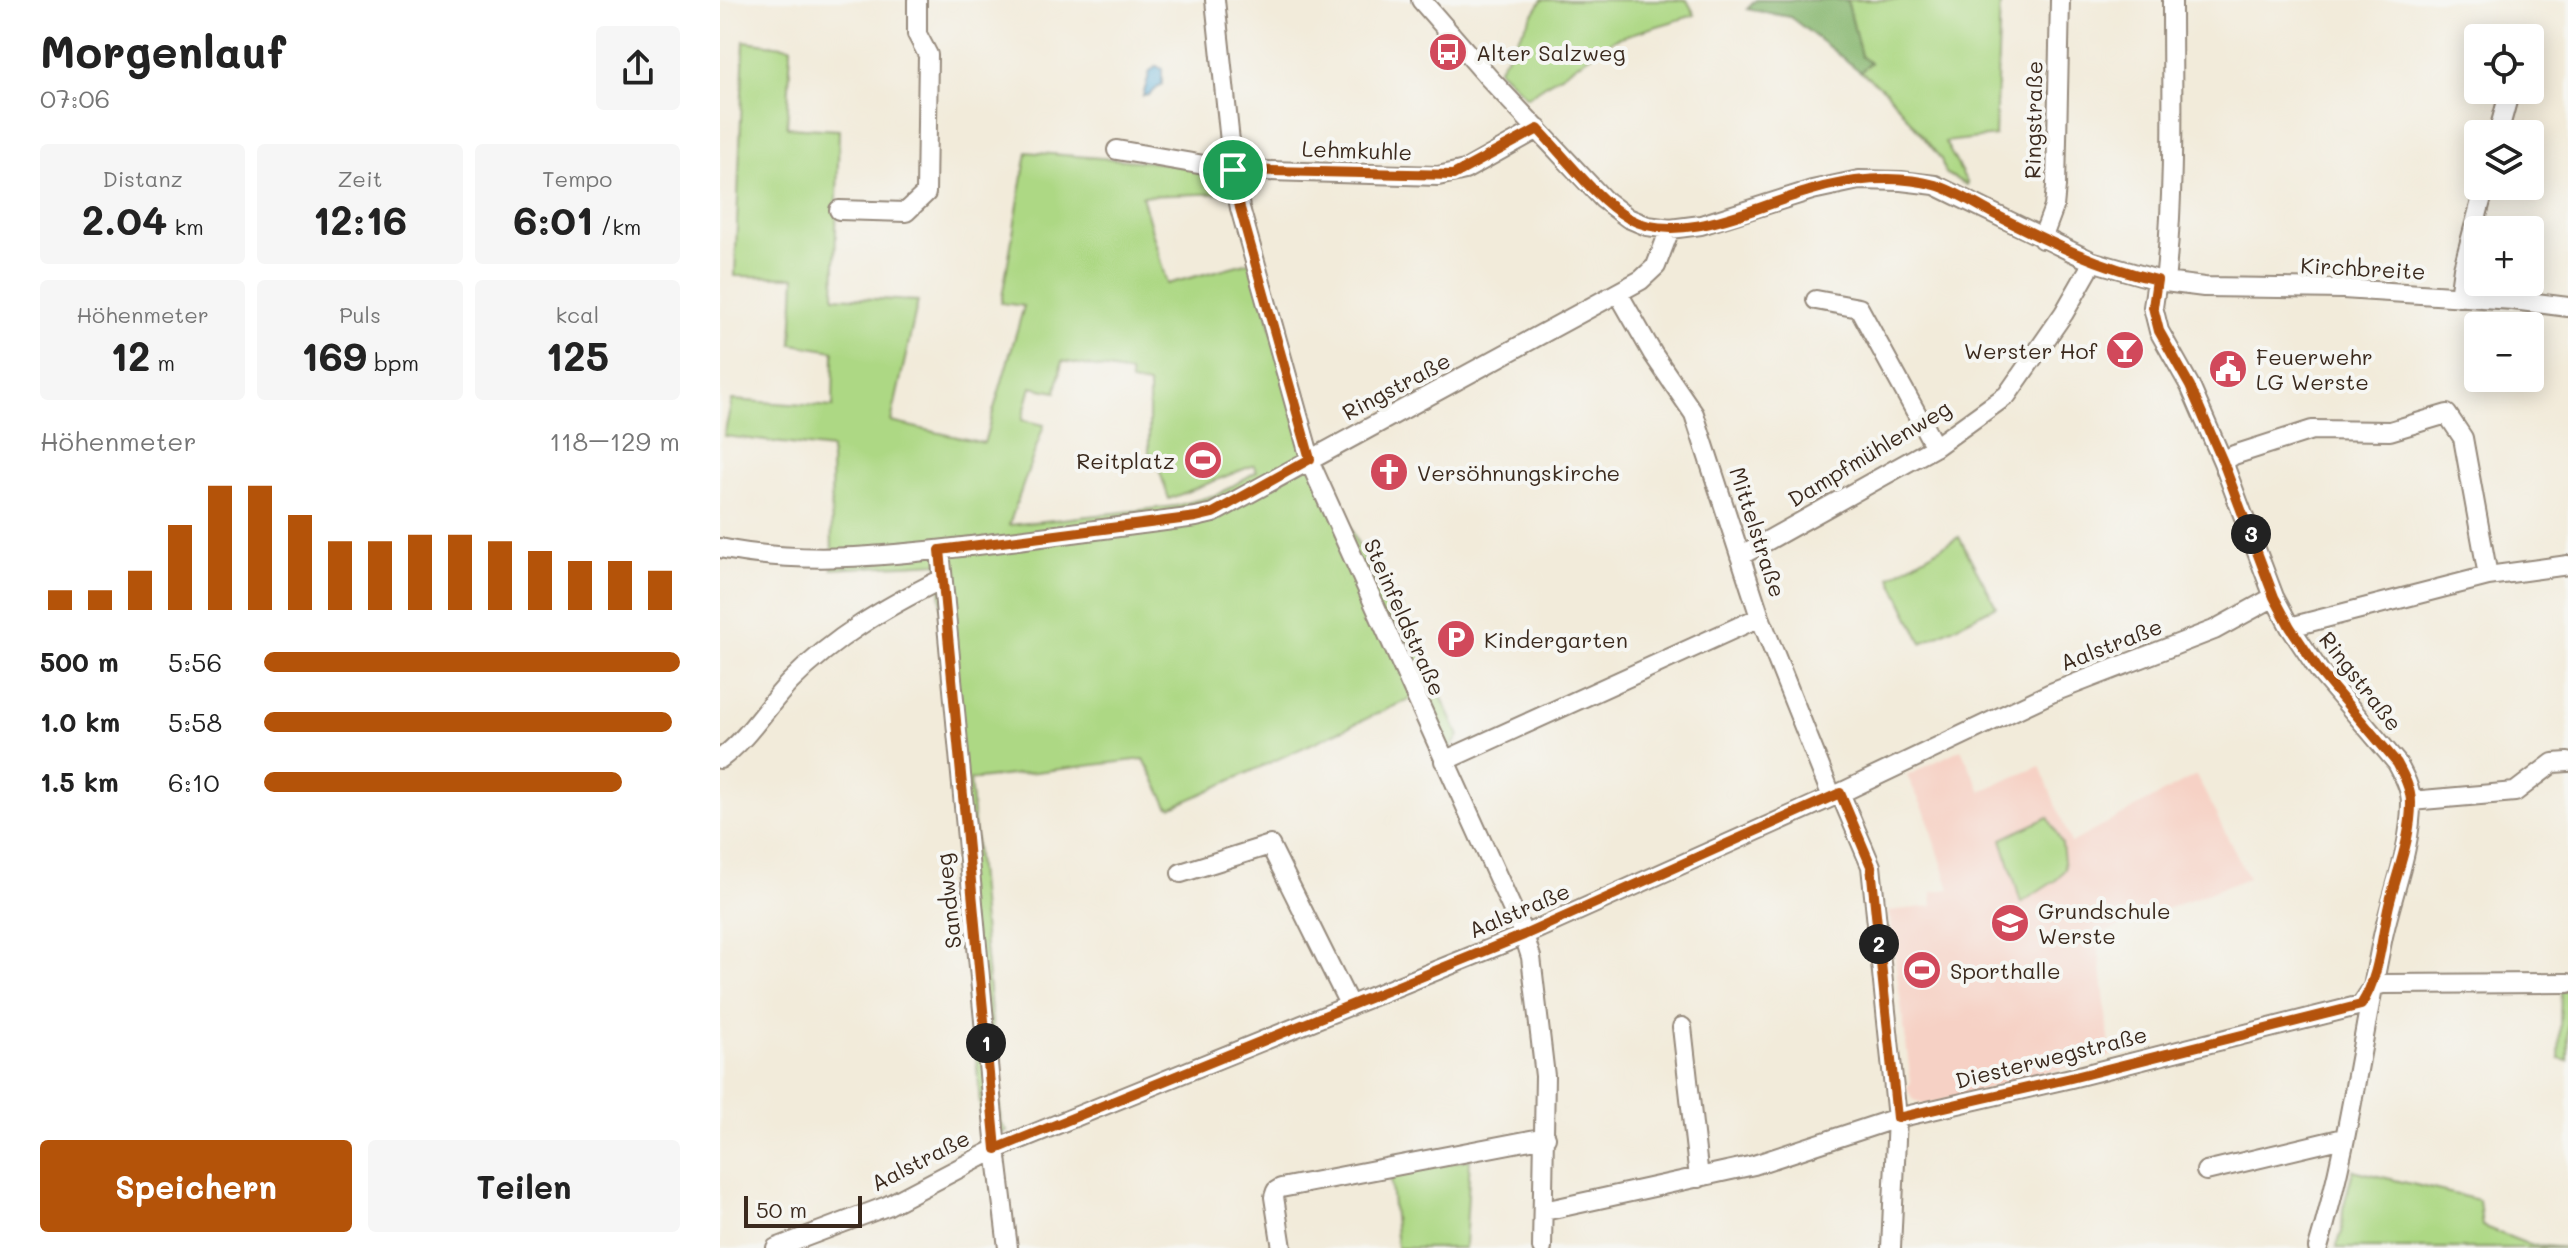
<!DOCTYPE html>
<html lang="de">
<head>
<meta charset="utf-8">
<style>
  body { margin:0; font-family:Mali,sans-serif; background:#f6f6f6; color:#222; height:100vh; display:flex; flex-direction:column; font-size:30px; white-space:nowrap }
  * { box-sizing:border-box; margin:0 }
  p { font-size:26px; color:#767676 }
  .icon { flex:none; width:44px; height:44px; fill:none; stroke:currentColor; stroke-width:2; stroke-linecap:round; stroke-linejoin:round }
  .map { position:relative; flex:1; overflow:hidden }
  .panel { display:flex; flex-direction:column; background:#fff; width:720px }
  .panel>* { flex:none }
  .buttons { position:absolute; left:1744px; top:24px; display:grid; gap:16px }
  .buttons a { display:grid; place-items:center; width:80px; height:80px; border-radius:8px; background:#fff; box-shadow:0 4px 20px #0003; font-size:40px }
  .scale { position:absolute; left:24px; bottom:20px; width:118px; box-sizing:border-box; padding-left:8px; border:4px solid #3b2a1e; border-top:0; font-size:22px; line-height:28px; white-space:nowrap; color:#3b2a1e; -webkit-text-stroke:6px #f6f6f2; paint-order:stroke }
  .pin { position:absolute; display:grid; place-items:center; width:68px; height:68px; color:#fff; margin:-34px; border:4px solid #fff; border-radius:50%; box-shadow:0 2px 8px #0007 }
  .km { position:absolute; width:40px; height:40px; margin:-20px; border-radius:50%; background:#222; color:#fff; font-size:22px; line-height:40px; text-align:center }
  .round { display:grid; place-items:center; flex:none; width:84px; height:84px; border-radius:8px; background:#f6f6f6 }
  .overview { display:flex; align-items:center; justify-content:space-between; height:136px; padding:0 40px }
  h1 { font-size:44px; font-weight:700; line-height:60px }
  .figures { display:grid; grid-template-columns:repeat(3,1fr); gap:12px; height:136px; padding:8px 40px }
  .figures div { display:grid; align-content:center; border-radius:8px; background:#f6f6f6; text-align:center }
  .figures b { font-size:40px; font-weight:700 }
  .figures small { font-size:22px; font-weight:400 }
  .figures p { font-size:22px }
  .chart { height:224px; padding:16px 40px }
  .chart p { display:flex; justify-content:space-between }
  .chart svg { width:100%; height:144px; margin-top:8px; stroke:#b45309; stroke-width:6 }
  .button { display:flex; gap:16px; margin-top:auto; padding:16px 40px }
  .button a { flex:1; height:92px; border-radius:8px; background:#b45309; color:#fff; font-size:32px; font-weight:700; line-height:92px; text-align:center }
  .button a+a { background:#f6f6f6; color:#222 }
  ul { padding:0 40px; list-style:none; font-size:26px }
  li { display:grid; grid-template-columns:128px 96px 1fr; align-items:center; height:60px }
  li i { height:20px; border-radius:10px; background:#b45309 }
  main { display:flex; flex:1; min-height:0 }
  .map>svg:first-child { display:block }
  .built { fill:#f6d1c5 }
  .green { fill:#add884; stroke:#748151; stroke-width:2; fill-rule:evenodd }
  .forest { fill:#8ab872; stroke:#627148; stroke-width:2 }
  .water { fill:#5dafd8; stroke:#4c6c7b; stroke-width:2 }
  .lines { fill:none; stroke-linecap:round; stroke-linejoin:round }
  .minor-casing { stroke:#968a7c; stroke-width:22 }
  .minor { stroke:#fff; stroke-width:18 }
  .route-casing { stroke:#fff; stroke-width:16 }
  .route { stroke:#b45309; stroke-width:10 }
  .labels { text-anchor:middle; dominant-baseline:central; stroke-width:8; stroke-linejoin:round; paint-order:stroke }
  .poi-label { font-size:22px; fill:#3b2a1e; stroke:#f6f6f2; text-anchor:start }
  .street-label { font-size:22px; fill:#3b2a1e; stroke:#f6f6f2 }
</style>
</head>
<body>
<main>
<section class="panel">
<div class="overview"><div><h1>Morgenlauf</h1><p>07:06</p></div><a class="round"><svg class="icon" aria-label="share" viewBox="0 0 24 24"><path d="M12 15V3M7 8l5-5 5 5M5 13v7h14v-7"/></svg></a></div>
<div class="figures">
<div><p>Distanz</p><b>2.04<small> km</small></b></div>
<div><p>Zeit</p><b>12:16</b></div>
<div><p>Tempo</p><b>6:01<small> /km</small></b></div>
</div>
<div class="figures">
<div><p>Höhenmeter</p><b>12<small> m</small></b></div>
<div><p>Puls</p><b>169<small> bpm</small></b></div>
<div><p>kcal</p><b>125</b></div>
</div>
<div class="chart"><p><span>Höhenmeter</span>118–129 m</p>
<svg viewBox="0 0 160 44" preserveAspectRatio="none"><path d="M5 44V38M15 44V38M25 44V32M35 44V18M45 44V6M55 44V6M65 44V15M75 44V23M85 44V23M95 44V21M105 44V21M115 44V23M125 44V26M135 44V29M145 44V29M155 44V32"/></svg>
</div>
<ul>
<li><b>500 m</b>5:56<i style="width:100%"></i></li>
<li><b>1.0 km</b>5:58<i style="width:98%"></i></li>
<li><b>1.5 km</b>6:10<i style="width:86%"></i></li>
</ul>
<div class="button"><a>Speichern</a><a>Teilen</a></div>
</section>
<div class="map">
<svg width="1848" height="1248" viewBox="0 0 1848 1248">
  <rect width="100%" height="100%" fill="#f6f6f2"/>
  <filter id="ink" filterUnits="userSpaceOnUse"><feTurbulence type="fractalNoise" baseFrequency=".0125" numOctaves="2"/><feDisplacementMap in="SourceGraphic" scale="16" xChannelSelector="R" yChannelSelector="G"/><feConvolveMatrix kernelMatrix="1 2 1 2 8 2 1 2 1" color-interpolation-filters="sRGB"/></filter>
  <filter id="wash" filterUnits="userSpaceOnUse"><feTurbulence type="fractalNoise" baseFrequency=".006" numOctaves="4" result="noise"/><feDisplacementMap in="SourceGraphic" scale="32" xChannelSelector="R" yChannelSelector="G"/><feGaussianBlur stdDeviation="1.8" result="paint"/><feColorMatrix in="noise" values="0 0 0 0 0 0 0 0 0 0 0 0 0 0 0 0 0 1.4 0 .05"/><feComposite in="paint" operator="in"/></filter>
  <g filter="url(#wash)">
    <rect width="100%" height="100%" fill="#f2ebda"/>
    <!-- built -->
    <path class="built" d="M1241,749L1261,791L1320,766L1351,843L1476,775L1528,878L1377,935L1391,1056L1204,1105L1192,1099L1187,1087L1191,1082L1169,911L1213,906L1212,892L1230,889L1206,814L1187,776Z"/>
    <!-- green -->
    <path class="green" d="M822,0H967L975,15L897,38L807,97L778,69Z
      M1127,0H1280L1275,136L1225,142L1248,184L1247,185L1225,173L1221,159L1167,92L1141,72L1150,63L1141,56Z
      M24,41L71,47L67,127L119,130L114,297L198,301L171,422L264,443L304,306L281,303L307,152L442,163L492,171L505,182L507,193L422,196L447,284L533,261L584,445L607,461L606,475L662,596L674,591L739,736L725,757L696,696L453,807L448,806L424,759L250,780L281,1123L287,1131L263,1143L218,563L112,569L111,449L4,436L12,400L113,407L114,351L72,344L75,277L15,276ZM342,361L410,373L411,382L429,385V456L434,454L449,499L534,465L537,471L499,494L456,506L289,525L324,425L302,420L311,387L336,392Z
      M1239,537L1276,606L1202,643L1170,577Z
      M1328,817L1342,844L1345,869L1336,880L1301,903L1282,839Z
      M1841,991H1848V1061L1839,1059Z
      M750,1159L745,1248H677L670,1175Z
      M1633,1170L1759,1200L1762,1226L1810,1245L1847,1248H1616L1622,1232L1623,1209Z"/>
    <!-- forest -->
    <path class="forest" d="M1036,0H1127L1141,56L1150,63L1141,72L1070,17L1027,9Z"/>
    <!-- water -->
    <path class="water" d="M437,66L442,69V84L429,95L423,96L430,71Z"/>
  </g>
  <g filter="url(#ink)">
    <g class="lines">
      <!-- minor casing -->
      <g class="minor-casing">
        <path id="minor" d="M495,0L513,170L520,208L593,469L804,935L811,957L825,1076L822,1248
          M701,0L769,78L883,199L908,218L927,226L950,229L981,225L1092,190L1139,180L1181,181L1215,185L1371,261L1445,282L1484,287L1623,289L1793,300L1848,307
          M1778,134L1790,90
          M397,150L513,170L718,176L745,170L818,129
          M119,210L186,212L206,193L208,55L197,34V0
          M1322,239L1334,207L1336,186L1340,0
          M1437,280L1433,307L1439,331L1470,386L1503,462L1554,597L1570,627L1600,672L1677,763C1684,776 1691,789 1691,803C1691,850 1671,896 1662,941C1641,1043 1628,1148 1598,1248
          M1445,282C1455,188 1452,94 1452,0
          M898,293L933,354L974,414L1040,617L1112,797
          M1739,297L1743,268L1765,186
          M1096,300L1139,308L1215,447
          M1503,462L1514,455L1592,430L1670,431L1727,414L1743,438L1768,576
          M0,548C88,567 187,554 275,543C342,534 409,526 476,517L493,513L921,280L936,266L950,229
          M220,550L276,1149L288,1248
          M1020,556L1215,447L1287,395L1344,313L1368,271L1371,261
          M1570,627L1768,576L1848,565
          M0,759C29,738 46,707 70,682C114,637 166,607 222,579
          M724,761L1040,617
          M1120,793L1151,866L1177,1118L1171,1248
          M1691,801L1795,792L1833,763L1848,762
          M461,873L550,845L630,1006
          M962,1027L979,1178
          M1486,1171L1624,1138
          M824,1211L1034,1165L1177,1118L1351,1078L1641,1005L1653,987L1663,984L1848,983
          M56,1248L167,1206L276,1149L804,935L1112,797L1331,693L1494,630L1554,597
          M562,1248L554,1197L556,1191L561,1188L826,1137"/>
      </g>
      <!-- minor -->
      <use href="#minor" class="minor"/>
    </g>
  </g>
  <g class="lines" filter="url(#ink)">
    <!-- route casing -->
    <g class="route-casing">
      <path id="route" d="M818,129C844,156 877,200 908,218C960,247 1037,206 1089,191C1127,179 1176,174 1215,185C1237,191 1259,207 1280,217C1331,243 1380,267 1437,280L1433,307L1439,331L1470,386L1503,462L1554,597L1570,627L1600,672L1677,763C1684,776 1691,789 1691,803C1691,839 1677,872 1669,905C1661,939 1660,976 1641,1005L1351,1078L1177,1118L1151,866L1120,793L804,935L276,1149L220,550L476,517L493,513L590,459L520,208L513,170L733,175Z"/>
    </g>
    <!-- route -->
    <use href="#route" class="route"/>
  </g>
  <!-- icons -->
  <defs>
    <g id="bus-disc" transform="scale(2)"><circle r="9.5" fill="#d1495b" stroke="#f6f6f2"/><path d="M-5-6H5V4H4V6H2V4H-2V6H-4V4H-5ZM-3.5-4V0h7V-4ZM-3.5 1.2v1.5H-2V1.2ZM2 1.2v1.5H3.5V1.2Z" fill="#fff"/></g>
    <g id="bar-disc" transform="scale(2)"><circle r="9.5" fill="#d1495b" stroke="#f6f6f2"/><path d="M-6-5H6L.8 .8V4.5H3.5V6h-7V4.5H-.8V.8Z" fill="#fff"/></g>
    <g id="civic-disc" transform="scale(2)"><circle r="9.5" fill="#d1495b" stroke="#f6f6f2"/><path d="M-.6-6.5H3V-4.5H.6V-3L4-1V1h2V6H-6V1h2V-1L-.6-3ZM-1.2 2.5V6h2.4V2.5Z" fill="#fff"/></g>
    <g id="stadium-disc" transform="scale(2)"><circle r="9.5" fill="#d1495b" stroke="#f6f6f2"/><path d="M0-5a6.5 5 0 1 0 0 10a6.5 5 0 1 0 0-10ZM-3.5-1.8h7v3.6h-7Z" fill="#fff"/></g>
    <g id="church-disc" transform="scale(2)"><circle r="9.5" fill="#d1495b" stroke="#f6f6f2"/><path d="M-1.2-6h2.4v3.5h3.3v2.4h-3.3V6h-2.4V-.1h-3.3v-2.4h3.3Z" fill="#fff"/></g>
    <g id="parking-disc" transform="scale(2)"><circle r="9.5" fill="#d1495b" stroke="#f6f6f2"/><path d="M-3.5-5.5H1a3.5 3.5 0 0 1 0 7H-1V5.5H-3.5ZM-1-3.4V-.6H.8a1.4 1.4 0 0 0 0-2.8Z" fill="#fff"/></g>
    <g id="school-disc" transform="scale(2)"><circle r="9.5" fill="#d1495b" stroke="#f6f6f2"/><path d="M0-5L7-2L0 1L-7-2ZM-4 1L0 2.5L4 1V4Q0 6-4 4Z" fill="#fff"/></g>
  </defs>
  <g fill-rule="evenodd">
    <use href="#bus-disc" x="728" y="52"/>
    <use href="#bar-disc" x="1405" y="350"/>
    <use href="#civic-disc" x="1508" y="369"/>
    <use href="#stadium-disc" x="483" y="460"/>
    <use href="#church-disc" x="669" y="472"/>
    <use href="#parking-disc" x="736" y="639"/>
    <use href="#school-disc" x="1290" y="923"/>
    <use href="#stadium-disc" x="1202" y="970"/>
  </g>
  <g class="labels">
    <!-- poi labels -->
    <g class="poi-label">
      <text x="756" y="52">Alter Salzweg</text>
      <text x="1377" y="350" text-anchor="end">Werster Hof</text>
      <text x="1536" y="356">Feuerwehr<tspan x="1536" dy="25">LG Werste</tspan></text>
      <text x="455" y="460" text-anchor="end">Reitplatz</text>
      <text x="697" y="472">Versöhnungskirche</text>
      <text x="764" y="639">Kindergarten</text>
      <text x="1318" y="910">Grundschule<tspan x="1318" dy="25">Werste</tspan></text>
      <text x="1230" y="970">Sporthalle</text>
    </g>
    <!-- street labels -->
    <g class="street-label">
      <text transform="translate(1313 120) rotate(-89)">Ringstraße</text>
      <text transform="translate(637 150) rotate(2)">Lehmkuhle</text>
      <text transform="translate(1643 268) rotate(3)">Kirchbreite</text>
      <text transform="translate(676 386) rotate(-28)">Ringstraße</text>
      <text transform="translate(1149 453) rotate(-31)">Dampfmühlenweg</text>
      <text transform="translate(1038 532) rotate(72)">Mittelstraße</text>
      <text transform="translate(685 617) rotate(66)">Steinfeldstraße</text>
      <text transform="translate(1391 644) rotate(-21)">Aalstraße</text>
      <text transform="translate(1641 681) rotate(52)">Ringstraße</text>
      <text transform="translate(228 901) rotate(-96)">Sandweg</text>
      <text transform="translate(799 910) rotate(-23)">Aalstraße</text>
      <text transform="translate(1331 1057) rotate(-14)">Diesterwegstraße</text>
      <text transform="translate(200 1160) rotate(-27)">Aalstraße</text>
    </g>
  </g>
</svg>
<div class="buttons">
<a><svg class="icon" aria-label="locate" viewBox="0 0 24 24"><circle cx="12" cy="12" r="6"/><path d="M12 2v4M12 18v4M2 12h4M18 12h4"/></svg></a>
<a><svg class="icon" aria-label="layers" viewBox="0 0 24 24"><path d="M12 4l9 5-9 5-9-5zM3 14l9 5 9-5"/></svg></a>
<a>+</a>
<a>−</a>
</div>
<div class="scale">50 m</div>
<div class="pin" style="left:513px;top:170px;background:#1e9e55"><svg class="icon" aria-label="arrive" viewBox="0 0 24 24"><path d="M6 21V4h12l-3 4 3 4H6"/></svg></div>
<b class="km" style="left:266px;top:1043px">1</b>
<b class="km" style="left:1159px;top:944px">2</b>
<b class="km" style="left:1531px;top:534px">3</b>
</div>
</main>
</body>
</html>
